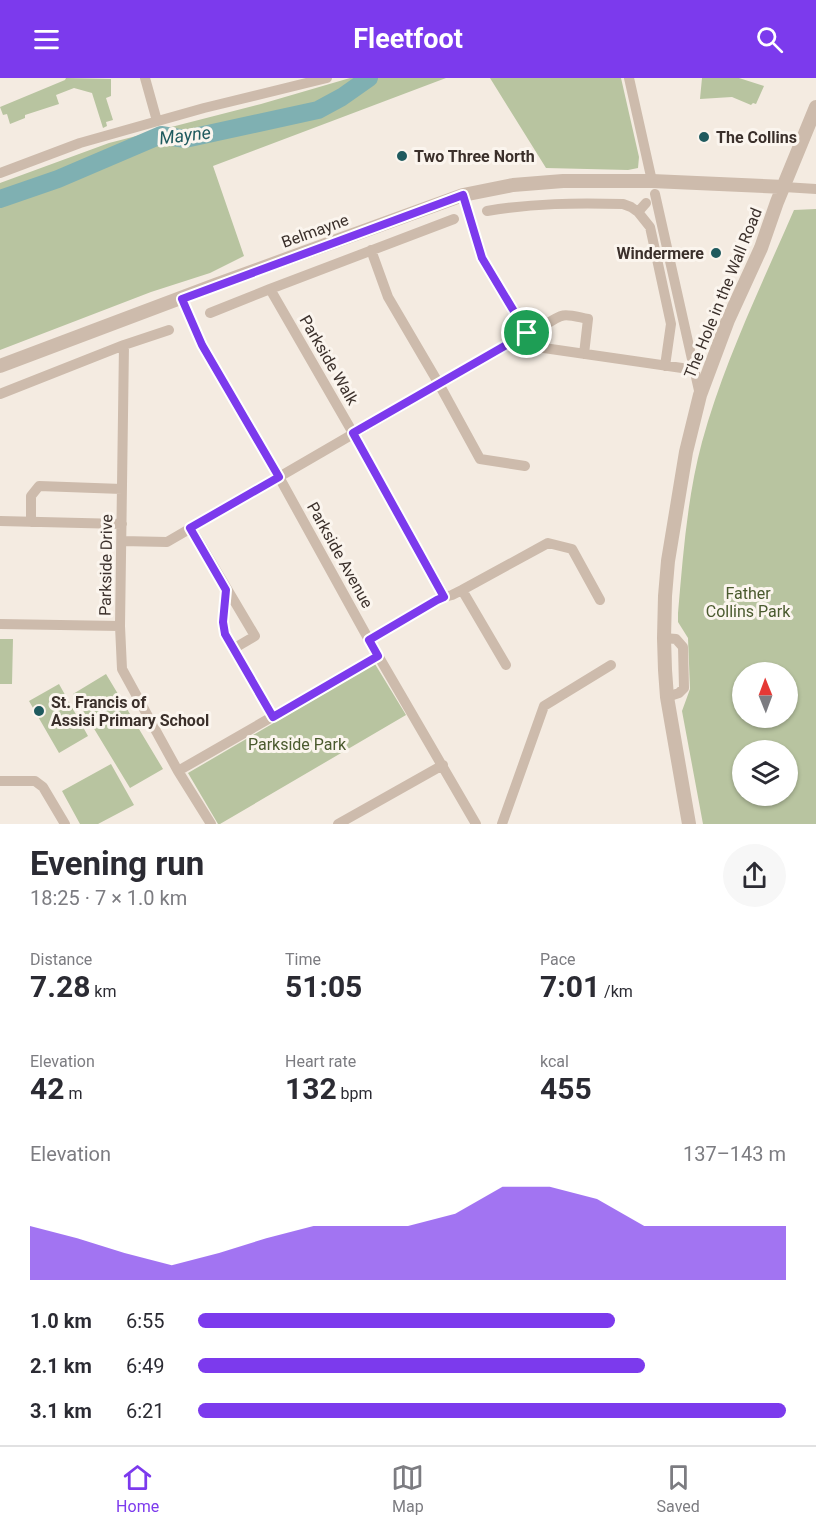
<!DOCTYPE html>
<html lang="en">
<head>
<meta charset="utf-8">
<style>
  body { margin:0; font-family:Roboto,sans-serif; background:#f7f7f7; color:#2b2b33; height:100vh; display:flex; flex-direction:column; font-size:22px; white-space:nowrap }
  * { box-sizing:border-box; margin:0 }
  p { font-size:20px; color:#7c7c81 }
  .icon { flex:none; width:33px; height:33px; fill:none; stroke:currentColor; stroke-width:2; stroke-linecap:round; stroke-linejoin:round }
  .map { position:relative; height:746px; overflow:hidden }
  .details { display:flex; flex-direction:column; background:#fff; flex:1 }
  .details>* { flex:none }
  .needle { width:39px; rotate:359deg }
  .fabs { position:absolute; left:732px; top:584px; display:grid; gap:12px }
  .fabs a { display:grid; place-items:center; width:66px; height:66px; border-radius:50%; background:#fff; box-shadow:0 2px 4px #0004; font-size:30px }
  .pin { position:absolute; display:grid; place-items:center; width:51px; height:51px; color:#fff; margin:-26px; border:3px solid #fff; border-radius:50%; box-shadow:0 2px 6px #0007 }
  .round { display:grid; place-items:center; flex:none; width:63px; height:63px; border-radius:32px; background:#f7f7f7 }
  .head { display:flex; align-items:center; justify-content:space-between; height:102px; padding:0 30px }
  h1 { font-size:33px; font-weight:700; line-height:45px }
  .metrics { display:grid; grid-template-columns:repeat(3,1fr); gap:9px; height:102px; padding:6px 30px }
  .metrics div { display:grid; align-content:center }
  .metrics b { font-size:30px; font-weight:700 }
  .metrics small { font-size:16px; font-weight:400 }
  .metrics p { font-size:16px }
  .chart { height:168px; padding:12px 30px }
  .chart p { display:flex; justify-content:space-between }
  .chart svg { width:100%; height:108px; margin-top:6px; fill:#7c3aed; opacity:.7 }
  ul { padding:0 30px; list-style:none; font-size:20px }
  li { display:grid; grid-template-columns:96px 72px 1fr; align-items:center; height:45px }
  li i { height:15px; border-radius:8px; background:#7c3aed }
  header { display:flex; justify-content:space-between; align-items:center; height:78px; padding:0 30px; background:#7c3aed; color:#fff; font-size:27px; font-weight:700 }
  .tab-bar { display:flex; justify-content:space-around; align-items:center; height:84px; border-top:2px solid #e1e1e2; background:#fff; font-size:16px; color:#7c7c81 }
  .tab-bar a { display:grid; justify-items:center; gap:3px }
  .tab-bar .active { color:#7c3aed }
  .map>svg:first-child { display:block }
  .green { fill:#b8c4a0; fill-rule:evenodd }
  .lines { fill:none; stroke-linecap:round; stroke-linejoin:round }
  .river { stroke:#7fb0b2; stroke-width:18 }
  .minor { stroke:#cdbbac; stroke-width:10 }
  .tertiary { stroke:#cdbbac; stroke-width:14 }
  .route-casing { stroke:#fff; stroke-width:12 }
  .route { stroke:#7c3aed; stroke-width:8 }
  .poi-dot { fill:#1f5a5e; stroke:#fbf5ee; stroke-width:2 }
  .labels { text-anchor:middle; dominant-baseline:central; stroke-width:6; stroke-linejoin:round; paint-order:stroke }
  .poi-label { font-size:16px; font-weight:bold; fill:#3b302b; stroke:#fbf5ee; text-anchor:start }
  .street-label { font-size:16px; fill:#3b302b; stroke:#fbf5ee }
  .park-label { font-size:16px; fill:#4a5a2e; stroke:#fbf5ee }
  .water-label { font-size:18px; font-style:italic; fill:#1f5a5e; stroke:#fbf5ee }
</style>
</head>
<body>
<header><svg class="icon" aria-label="menu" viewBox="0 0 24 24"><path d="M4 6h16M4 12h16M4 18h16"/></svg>Fleetfoot<svg class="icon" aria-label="search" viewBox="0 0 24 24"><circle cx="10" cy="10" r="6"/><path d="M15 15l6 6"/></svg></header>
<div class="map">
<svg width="816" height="746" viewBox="0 0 816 746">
  <rect width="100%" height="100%" fill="#f4ebe1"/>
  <!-- green -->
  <path class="green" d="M66,0L111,1V18L106,20L113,42L106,44L107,48L103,50L92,15L74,10L56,17L59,26L25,37V40L10,46L7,36L3,37L0,29L65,2Z
    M350,0H446L213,88L244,178L210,195L151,214L0,272V105L109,65L261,26Z
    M490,0H621L639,79L638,90L628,92L546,90Z
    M702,0H739L764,8L756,26L753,25L751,27L732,19L700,21Z
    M816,131V746H703L682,633L690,611L688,560L678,544V535C683,478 687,420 702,364C724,284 761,208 794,132ZM742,594H788V639H742ZM742,672H788V717H742Z
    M0,561H13L12,606H0Z
    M375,586L406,637L220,746H218L188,695Z
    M106,596L163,691L130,710L73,616Z
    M59,606L88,658L59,675L29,623Z
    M111,686L134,727L98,746H80L62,713Z"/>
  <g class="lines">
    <!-- river -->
    <path class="river" d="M0,121L58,101L161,57L185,61L318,32L342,19L369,0"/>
    <!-- minor -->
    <path class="minor" d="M145,0L157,43
      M629,0L652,103
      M0,95L80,65L204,30L327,0
      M784,109L816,111
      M655,116L700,317
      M463,117L482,180L523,249L537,269L682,290
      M487,133C533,125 576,125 623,126L631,129L638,134L650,149L652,158L671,246L665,288
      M638,134L646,125
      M371,172L388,219L439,306L480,381L525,388
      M270,211L454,141
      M182,221L202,267L279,399L369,562L476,746
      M210,235L270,211L353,355L445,519
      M545,247C565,234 564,236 588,241L584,276
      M124,267L120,548L122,591L178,693L211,746
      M0,316L124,267L169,252
      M0,443L122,446
      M31,444V418L39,408L122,411
      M191,450L255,558L233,571L273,639
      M122,463L167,464L527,255
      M227,512L223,544L225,556L233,571
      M462,512L506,587
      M0,546L120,548
      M664,560L676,561L683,569L684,610L679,615L667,619
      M369,562L437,521L452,517L462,512L548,465L572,471L600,522
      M178,693L378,578
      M0,703H35L43,709L65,746
      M338,746L443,687
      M502,746L544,628L611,587"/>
    <!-- tertiary -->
    <path class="tertiary" d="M0,288L215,207L463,117L513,107L563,103H652L784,109
      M689,746L667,619L665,592L664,560L665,518L668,483L686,374L700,317L728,242L761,170L777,124L816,29"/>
  </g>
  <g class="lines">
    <!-- route casing -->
    <g class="route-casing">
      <path id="route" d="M463,117L482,180L527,255L353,355L444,519L437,522L369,562L378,578L273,639L225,556L223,544L226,512L190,450L279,399L202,267L182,221Z"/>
    </g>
    <!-- route -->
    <use href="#route" class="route"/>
  </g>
  <!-- markers -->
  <g class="poi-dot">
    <circle cx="704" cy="59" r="6"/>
    <circle cx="402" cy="78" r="6"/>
    <circle cx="716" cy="175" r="6"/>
    <circle cx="39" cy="633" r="6"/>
  </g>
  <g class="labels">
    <!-- poi labels -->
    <g class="poi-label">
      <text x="716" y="59">The Collins</text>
      <text x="414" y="78">Two Three North</text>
      <text x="704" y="175" text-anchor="end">Windermere</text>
      <text x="51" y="624">St. Francis of<tspan x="51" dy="18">Assisi Primary School</tspan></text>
    </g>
    <!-- street labels -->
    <g class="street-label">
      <text transform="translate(315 153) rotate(-20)">Belmayne</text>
      <text transform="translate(723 215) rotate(-68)">The Hole in the Wall Road</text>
      <text transform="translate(329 282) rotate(60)">Parkside Walk</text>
      <text transform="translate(340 477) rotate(61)">Parkside Avenue</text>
      <text transform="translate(106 487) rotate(-89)">Parkside Drive</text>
    </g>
    <!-- park labels -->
    <g class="park-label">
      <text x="748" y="515">Father<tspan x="748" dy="18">Collins Park</tspan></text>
      <text x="297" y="666">Parkside Park</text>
    </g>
    <!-- water labels -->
    <g class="water-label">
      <text transform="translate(185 57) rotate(-7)">Mayne</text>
    </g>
  </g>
</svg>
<div class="fabs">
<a><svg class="needle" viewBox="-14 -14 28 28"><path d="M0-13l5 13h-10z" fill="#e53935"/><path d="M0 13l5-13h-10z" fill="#7c7c81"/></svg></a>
<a><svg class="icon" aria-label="layers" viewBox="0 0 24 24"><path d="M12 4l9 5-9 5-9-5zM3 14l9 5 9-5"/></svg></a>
</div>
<div class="pin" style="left:527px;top:255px;background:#1e9e55"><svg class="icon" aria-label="arrive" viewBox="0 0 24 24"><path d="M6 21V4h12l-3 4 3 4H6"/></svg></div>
</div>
<section class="details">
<div class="head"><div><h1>Evening run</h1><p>18:25 · 7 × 1.0 km</p></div><a class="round"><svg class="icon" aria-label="share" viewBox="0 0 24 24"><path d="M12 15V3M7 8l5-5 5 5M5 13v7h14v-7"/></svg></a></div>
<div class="metrics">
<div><p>Distance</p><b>7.28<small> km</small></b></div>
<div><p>Time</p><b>51:05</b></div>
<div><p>Pace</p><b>7:01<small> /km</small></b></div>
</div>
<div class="metrics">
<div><p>Elevation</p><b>42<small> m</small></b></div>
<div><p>Heart rate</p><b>132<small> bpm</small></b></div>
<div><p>kcal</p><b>455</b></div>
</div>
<div class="chart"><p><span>Elevation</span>137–143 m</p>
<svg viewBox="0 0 160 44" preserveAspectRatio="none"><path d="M0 44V22L10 27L20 33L30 38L40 33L50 27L60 22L70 22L80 22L90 17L100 6L110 6L120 11L130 22L140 22L150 22L160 22V44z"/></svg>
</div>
<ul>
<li><b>1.0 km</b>6:55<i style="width:71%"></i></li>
<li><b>2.1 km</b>6:49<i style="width:76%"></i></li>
<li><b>3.1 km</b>6:21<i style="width:100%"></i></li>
</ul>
</section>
<nav class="tab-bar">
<a class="active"><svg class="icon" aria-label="home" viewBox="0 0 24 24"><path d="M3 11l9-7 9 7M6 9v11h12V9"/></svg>Home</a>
<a><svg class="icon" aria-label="map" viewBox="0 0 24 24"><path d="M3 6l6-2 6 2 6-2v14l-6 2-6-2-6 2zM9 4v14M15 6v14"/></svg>Map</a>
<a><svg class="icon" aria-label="saved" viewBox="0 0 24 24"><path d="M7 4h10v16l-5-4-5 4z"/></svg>Saved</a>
</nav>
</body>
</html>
